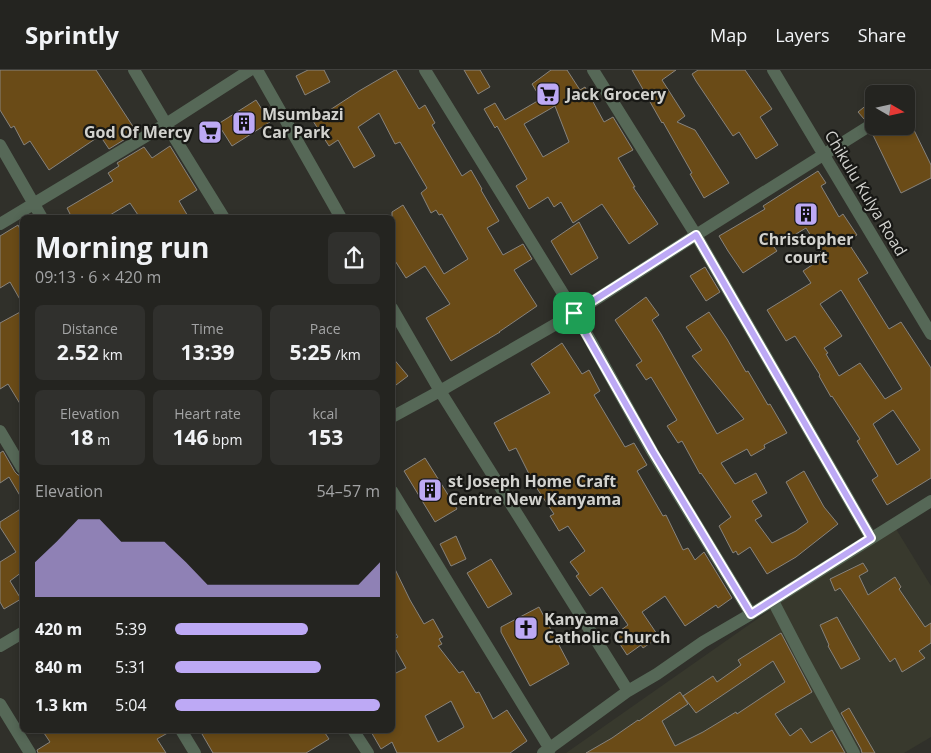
<!DOCTYPE html>
<html lang="en">
<head>
<meta charset="utf-8">
<style>
  body { margin:0; font-family:"Open Sans",sans-serif; background:#30302d; color:#f1f3f6; height:100vh; display:flex; flex-direction:column; font-size:19px; white-space:nowrap }
  * { box-sizing:border-box; margin:0 }
  p { font-size:16px; color:#a3a4a5 }
  .icon { flex:none; width:28px; height:28px; fill:none; stroke:currentColor; stroke-width:2; stroke-linecap:round; stroke-linejoin:round }
  .map { position:relative; flex:1; overflow:hidden }
  .side { position:absolute; left:20px; top:145px; width:375px; height:518px; display:flex; flex-direction:column; background:#242420; border-radius:8px; box-shadow:0 2px 8px #0003,0 0 0 1px #41413e }
  .side>* { flex:none }
  .needle { width:32px; rotate:99deg }
  .tools { position:absolute; left:865px; top:15px; display:grid; gap:10px }
  .tools a { display:grid; place-items:center; width:50px; height:50px; border-radius:8px; background:#242420; box-shadow:0 2px 8px #0003,0 0 0 1px #41413e; font-size:25px }
  .pin { position:absolute; display:grid; place-items:center; width:42px; height:42px; color:#fff; margin:-21px; border-radius:10px; box-shadow:0 2px 8px #0006 }
  .round { display:grid; place-items:center; flex:none; width:52px; height:52px; border-radius:8px; background:#30302d }
  .head { display:flex; align-items:center; justify-content:space-between; height:85px; padding:0 15px }
  h1 { font-size:28px; font-weight:700; line-height:38px }
  .metrics { display:grid; grid-template-columns:repeat(3,1fr); gap:8px; height:85px; padding:5px 15px }
  .metrics div { display:grid; align-content:center; border-radius:8px; background:#30302d; text-align:center }
  .metrics b { font-size:21px; font-weight:700 }
  .metrics small { font-size:14px; font-weight:400 }
  .metrics p { font-size:14px }
  .chart { height:140px; padding:10px 15px }
  .chart p { display:flex; justify-content:space-between }
  .chart svg { width:100%; height:90px; margin-top:5px; fill:#bda9f5; opacity:.7 }
  ul { padding:0 15px; list-style:none; font-size:16px }
  li { display:grid; grid-template-columns:80px 60px 1fr; align-items:center; height:38px }
  li i { height:12px; border-radius:6px; background:#bda9f5 }
  header { display:flex; align-items:center; gap:30px; box-sizing:border-box; height:70px; padding:0 25px; background:#242420; border-bottom:1px solid #41413e }
  header strong { font-size:24px }
  nav { display:flex; gap:28px; margin-inline-start:auto; font-size:18px }
  .map>svg:first-child { display:block }
  .built { fill:#38392d }
  .building { fill:#6a4b17; stroke:#87837d; fill-rule:evenodd }
  .lines { fill:none; stroke-linecap:round; stroke-linejoin:round }
  .minor { stroke:#566857; stroke-width:12 }
  .route-casing { stroke:#fff; stroke-width:10 }
  .route { stroke:#bda9f5; stroke-width:6 }
  .labels { text-anchor:middle; dominant-baseline:central; stroke-width:4.5; stroke-linejoin:round; paint-order:stroke }
  .poi-label { font-size:16px; font-weight:bold; fill:#d2d2ce; stroke:#181815; text-anchor:start }
  .street-label { font-size:16px; fill:#d2d2ce; stroke:#181815 }
</style>
</head>
<body>
<header>
<strong>Sprintly</strong>
<nav><a>Map</a><a>Layers</a><a>Share</a></nav>
</header>
<div class="map">
<svg width="931" height="683" viewBox="0 0 931 683">
  <rect width="100%" height="100%" fill="#30302a"/>
  <!-- built -->
  <path class="built" d="M893,454L931,516V667L904,683H566Z"/>
  <!-- building -->
  <path class="building" d="M0,0H96L136,61L134,62L135,63L109,79L101,67L99,68L98,67L49,100L30,71L24,75L14,56L11,58L0,40Z
    M308,0H324L330,12L305,25L296,6Z
    M395,0H396L419,39L425,35L435,53L432,55L462,106L471,100L482,119L481,120L499,151L487,158L503,185L523,174L532,189L514,200L537,236L499,262H500L451,291L426,248L450,234L425,196L406,208L392,186V142L403,135L444,204L468,189L442,144L439,145L436,140L431,143L421,123L427,118L400,72L395,74L379,43L358,57L375,86L354,98L338,70L329,76L313,51L359,21Z
    M464,0H480L490,17L478,24Z
    M551,0H567L580,20L585,17L604,52L613,47L633,80L618,88L635,117H633L658,154L629,174L602,134L573,153L561,132L554,137L548,127L529,139L516,116L527,109L497,56L495,58L484,39L495,33L505,50L541,29L532,14ZM555,36L569,72L543,87L524,54Z
    M632,0H676L662,10L685,46L677,52L695,60L729,113L704,128L690,104L692,103L663,52L662,53Z
    M698,0H745L772,39L760,47L778,75L756,89L739,62L733,66L696,11L692,4Z
    M874,29V45L864,49L858,42Z
    M256,30L270,52L232,76L218,54Z
    M891,56H912L931,95V108L901,123L873,65Z
    M170,76L197,120L179,131L189,148H140L130,133L105,148H72L67,138L113,111L108,103L119,96L117,93L144,77L152,88Z
    M818,101L826,113L821,116L839,147L843,144L857,165L847,171L868,203L858,209L889,259L901,252L931,298V408L887,435L872,410L878,406L857,371L860,369L832,326L831,327L819,306L820,305L795,266L786,271L767,240L811,213L803,201L824,187L806,158L774,177L777,181L743,203L728,181L719,166L765,139L763,136ZM841,220L902,319L885,329L860,293L839,306L826,284L828,283L824,278L842,266L820,234ZM893,340L920,380L897,395L873,354Z
    M579,152L598,188L571,205L551,171Z
    M18,155L22,163V233L10,212L0,218V166Z
    M705,197L720,222L706,231L690,206Z
    M646,227L659,245L652,250L661,264L717,364L744,349L692,286L702,280L686,257L709,242L727,269L746,302L748,301L768,335L770,334L787,363L764,375L765,378L751,386L747,379L721,393L735,414L756,403L767,423L752,431L762,446L755,450L772,473L796,461L808,452L786,412L804,401L824,437L838,454L796,487L767,504L750,477L738,485L736,481L733,483L719,456L731,447L701,403L700,404L682,371L678,373L667,356L677,350L651,307L646,310L636,295L642,291L615,250Z
    M22,241V337L8,314L0,319V253Z
    M562,273L582,304L589,300L600,321L594,325L625,377L634,373L647,395L637,401L663,446L666,445L683,480L688,478L695,490L704,482L732,528L718,538L716,535L685,556L665,526L642,542L659,567L643,578L641,575L627,585L614,565L628,555L602,517L590,526L576,506L579,504L570,492L585,481L568,456L559,461L550,446L554,444L534,414L516,378L509,381L494,353L550,323L531,294Z
    M392,287L408,306L392,318Z
    M3,381L15,402L18,405L22,406V429L9,407L0,413V383Z
    M425,388L457,439L435,452L404,401Z
    M22,438V502L10,511L21,529L4,539L0,532V492L16,482L0,457V452Z
    M456,466L466,489L451,496L440,474Z
    M491,489L512,524L488,538L467,503Z
    M392,493L410,530L424,554L433,549L443,567L439,569L442,574L438,576L459,603L463,601L476,623L479,622L493,649L507,640L527,671L510,683H397L392,672L381,679L370,660H392V605L406,598L392,573V570L398,567L392,558ZM451,631L464,657L438,672L425,646Z
    M863,493L868,501L859,506L868,525L895,507L901,517L899,519L925,557L931,553V573L919,581L925,588L902,602L895,588L890,592L840,518L835,521L830,509Z
    M539,537L569,594L530,616L501,562V557Z
    M837,547L860,589L841,599L828,576L829,575L820,555Z
    M781,563L812,622L775,644L790,666L801,658L811,673L832,660L845,683H586L612,668L638,650L639,651L680,622L688,634L662,651L675,676L703,662L736,642L737,644L785,612L773,591L696,643L683,626L713,606L717,612L741,595L738,590Z
    M849,638L875,683H862L861,679L841,643Z
    M42,660H173L157,669L166,683H38L37,680L50,672Z
    M209,660H323L329,669L306,683H213L202,664Z"/>
  <g class="lines">
    <!-- minor -->
    <path class="minor" d="M134,0L166,54L224,148
      M257,0L341,148
      M425,0L575,243L653,383L751,544
      M593,0L696,165L871,468
      M773,0L931,264
      M0,75L42,148
      M0,154L166,54L250,0
      M392,238L440,321L628,621
      M392,347L440,321L575,243L696,165L874,53
      M0,361L22,398
      M392,421L550,679
      M773,531L802,587L854,683
      M0,576L22,563
      M0,634L30,683
      M181,660L195,683
      M353,660L368,683
      M543,683L628,621L657,604L703,572L751,544L931,431"/>
  </g>
  <g class="lines">
    <!-- route casing -->
    <g class="route-casing">
      <path id="route" d="M696,165L871,468L751,544L653,382L574,243Z"/>
    </g>
    <!-- route -->
    <use href="#route" class="route"/>
  </g>
  <!-- icons -->
  <defs>
    <g id="supermarket-square" transform="scale(1.25)"><rect x="-9" y="-9" width="18" height="18" rx="4" fill="#bda9f5" stroke="#181815"/><path d="M-6-5.5h2.5l.6 2H6L4.5 2H-2.5L-4.4-4H-6ZM-1.5 3.2a1.3 1.3 0 1 0 .1 0ZM3 3.2a1.3 1.3 0 1 0 .1 0Z" fill="#111"/></g>
    <g id="building-square" transform="scale(1.25)"><rect x="-9" y="-9" width="18" height="18" rx="4" fill="#bda9f5" stroke="#181815"/><path d="M-4-6H4V6H1V3H-1V6H-4ZM-2.5-4.3h1.7v1.8h-1.7ZM.8-4.3h1.7v1.8H.8ZM-2.5-1h1.7V.8h-1.7ZM.8-1h1.7V.8H.8Z" fill="#111"/></g>
    <g id="church-square" transform="scale(1.25)"><rect x="-9" y="-9" width="18" height="18" rx="4" fill="#bda9f5" stroke="#181815"/><path d="M-1.2-6h2.4v3.5h3.3v2.4h-3.3V6h-2.4V-.1h-3.3v-2.4h3.3Z" fill="#111"/></g>
  </defs>
  <g fill-rule="evenodd">
    <use href="#supermarket-square" x="548" y="24"/>
    <use href="#building-square" x="244" y="53"/>
    <use href="#supermarket-square" x="210" y="62"/>
    <use href="#building-square" x="806" y="144"/>
    <use href="#building-square" x="430" y="420"/>
    <use href="#church-square" x="526" y="558"/>
  </g>
  <g class="labels">
    <!-- poi labels -->
    <g class="poi-label">
      <text x="566" y="24">Jack Grocery</text>
      <text x="262" y="44">Msumbazi<tspan x="262" dy="18">Car Park</tspan></text>
      <text x="192" y="62" text-anchor="end">God Of Mercy</text>
      <text x="806" y="169" text-anchor="middle">Christopher<tspan x="806" dy="18">court</tspan></text>
      <text x="448" y="411">st Joseph Home Craft<tspan x="448" dy="18">Centre New Kanyama</tspan></text>
      <text x="544" y="549">Kanyama<tspan x="544" dy="18">Catholic Church</tspan></text>
    </g>
    <!-- street labels -->
    <g class="street-label">
      <text transform="translate(866 123) rotate(59)">Chikulu Kulya Road</text>
    </g>
  </g>
</svg>
<div class="tools">
<a><svg class="needle" viewBox="-14 -14 28 28"><path d="M0-13l5 13h-10z" fill="#e53935"/><path d="M0 13l5-13h-10z" fill="#a3a4a5"/></svg></a>
</div>
<div class="pin" style="left:574px;top:243px;background:#1e9e55"><svg class="icon" aria-label="arrive" viewBox="0 0 24 24"><path d="M6 21V4h12l-3 4 3 4H6"/></svg></div>
<section class="side">
<div class="head"><div><h1>Morning run</h1><p>09:13 · 6 × 420 m</p></div><a class="round"><svg class="icon" aria-label="share" viewBox="0 0 24 24"><path d="M12 15V3M7 8l5-5 5 5M5 13v7h14v-7"/></svg></a></div>
<div class="metrics">
<div><p>Distance</p><b>2.52<small> km</small></b></div>
<div><p>Time</p><b>13:39</b></div>
<div><p>Pace</p><b>5:25<small> /km</small></b></div>
</div>
<div class="metrics">
<div><p>Elevation</p><b>18<small> m</small></b></div>
<div><p>Heart rate</p><b>146<small> bpm</small></b></div>
<div><p>kcal</p><b>153</b></div>
</div>
<div class="chart"><p><span>Elevation</span>54–57 m</p>
<svg viewBox="0 0 160 44" preserveAspectRatio="none"><path d="M0 44V27L10 17L20 6L30 6L40 17L50 17L60 17L70 27L80 38L90 38L100 38L110 38L120 38L130 38L140 38L150 38L160 27V44z"/></svg>
</div>
<ul>
<li><b>420 m</b>5:39<i style="width:65%"></i></li>
<li><b>840 m</b>5:31<i style="width:71%"></i></li>
<li><b>1.3 km</b>5:04<i style="width:100%"></i></li>
</ul>
</section>
</div>
</body>
</html>
